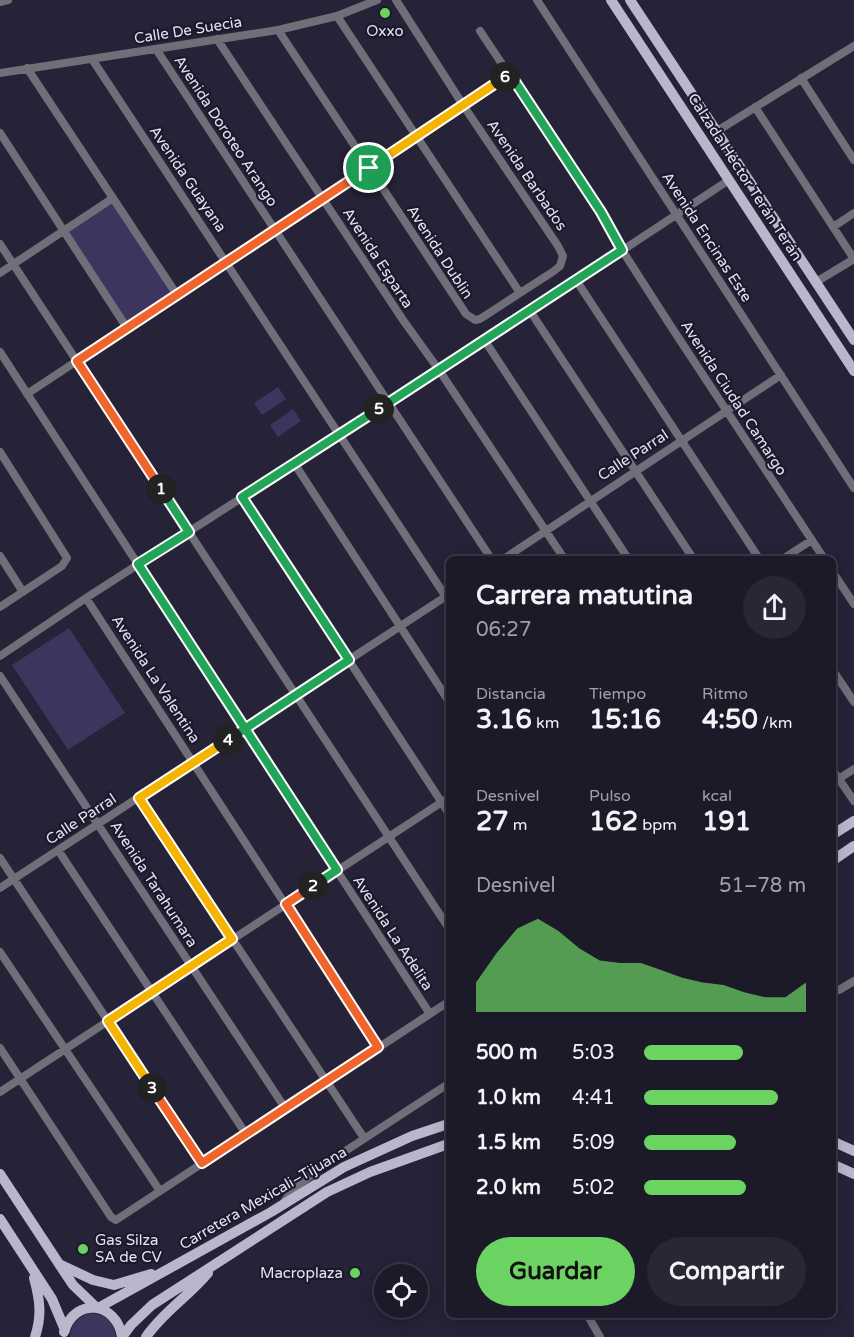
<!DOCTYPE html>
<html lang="es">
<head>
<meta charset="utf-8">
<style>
  body { margin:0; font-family:"Varela Round",sans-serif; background:#292735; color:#f1f3f6; height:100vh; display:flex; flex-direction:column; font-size:22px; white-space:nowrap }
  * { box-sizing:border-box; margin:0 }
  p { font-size:20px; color:#a0a1a8 }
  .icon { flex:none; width:33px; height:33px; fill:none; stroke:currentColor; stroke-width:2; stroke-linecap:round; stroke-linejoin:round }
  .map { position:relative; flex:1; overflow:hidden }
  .panel { position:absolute; left:446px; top:556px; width:390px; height:762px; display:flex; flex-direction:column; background:#1c1a29; border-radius:9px; box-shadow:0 3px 15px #0003,0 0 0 2px #3a3846 }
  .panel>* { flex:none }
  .fabs { position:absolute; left:374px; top:1264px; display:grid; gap:12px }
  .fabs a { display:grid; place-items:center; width:54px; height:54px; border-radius:50%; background:#1c1a29; box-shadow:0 3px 15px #0003,0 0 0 2px #3a3846; font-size:30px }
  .pin { position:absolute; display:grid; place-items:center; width:51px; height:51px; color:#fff; margin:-26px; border:3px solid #fff; border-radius:50%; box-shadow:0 2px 6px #0007 }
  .km { position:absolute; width:30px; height:30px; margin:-15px; border-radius:50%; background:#222; color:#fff; font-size:16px; line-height:30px; text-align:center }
  .round { display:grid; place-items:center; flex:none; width:63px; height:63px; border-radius:32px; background:#292735 }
  .head { display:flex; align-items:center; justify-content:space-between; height:102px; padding:0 30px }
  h1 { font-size:27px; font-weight:700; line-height:45px }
  .figures { display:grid; grid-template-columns:repeat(3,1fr); gap:9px; height:102px; padding:6px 30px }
  .figures div { display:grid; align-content:center }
  .figures b { font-size:26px; font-weight:700 }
  .figures small { font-size:16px; font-weight:400 }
  .figures p { font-size:16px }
  .chart { height:168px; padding:12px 30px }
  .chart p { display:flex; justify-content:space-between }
  .chart svg { width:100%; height:108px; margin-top:6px; fill:#6bd362; opacity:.7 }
  .button { display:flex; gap:12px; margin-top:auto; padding:12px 30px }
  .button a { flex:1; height:69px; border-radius:36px; background:#6bd362; color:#111; font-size:24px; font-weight:700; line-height:69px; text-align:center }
  .button a+a { background:#292735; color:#f1f3f6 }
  ul { padding:0 30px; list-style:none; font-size:20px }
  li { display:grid; grid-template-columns:96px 72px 1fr; align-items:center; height:45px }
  li i { height:15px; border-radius:8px; background:#6bd362 }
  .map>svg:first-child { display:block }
  .green { fill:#3d355d }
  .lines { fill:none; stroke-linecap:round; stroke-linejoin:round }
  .minor { stroke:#6f6e79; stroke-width:8 }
  .major { stroke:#bab7cd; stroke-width:10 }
  .split-1-casing { stroke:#fff; stroke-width:12 }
  .split-2-casing { stroke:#fff; stroke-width:12 }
  .split-3-casing { stroke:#fff; stroke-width:12 }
  .split-4-casing { stroke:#fff; stroke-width:12 }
  .split-5-casing { stroke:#fff; stroke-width:12 }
  .split-6-casing { stroke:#fff; stroke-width:12 }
  .split-7-casing { stroke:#fff; stroke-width:12 }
  .split-1 { stroke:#f0652b; stroke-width:8 }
  .split-2 { stroke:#22a559; stroke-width:8 }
  .split-3 { stroke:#f0652b; stroke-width:8 }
  .split-4 { stroke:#f5b400; stroke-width:8 }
  .split-5 { stroke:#22a559; stroke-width:8 }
  .split-6 { stroke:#22a559; stroke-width:8 }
  .split-7 { stroke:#f5b400; stroke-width:8 }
  .poi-dot { fill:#6bd362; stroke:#1d192c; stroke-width:2 }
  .labels { text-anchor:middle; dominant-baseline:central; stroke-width:4.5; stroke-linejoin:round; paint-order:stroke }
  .street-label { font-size:15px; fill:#e5e3f1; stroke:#1d192c }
  .poi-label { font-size:15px; fill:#e5e3f1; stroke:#1d192c }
</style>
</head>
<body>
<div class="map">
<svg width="854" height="1337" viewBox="0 0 854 1337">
  <rect width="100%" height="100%" fill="#262237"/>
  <!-- green -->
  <path class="green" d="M113,198L177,295L128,327L65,230Z
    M278,387L286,399L262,415L254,403Z
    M293,409L301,421L278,437L270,425Z
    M69,628L125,713L68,750L12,665Z
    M90,1313C105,1314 114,1322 116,1337H70C71,1324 78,1317 90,1313Z"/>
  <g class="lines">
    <!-- minor -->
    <path class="minor" d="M537,0L854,488
      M0,2L8,0
      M337,16L520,293
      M278,30L466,314L475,320L480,319L554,271L560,266L563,256L558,246L463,105L396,0
      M480,31L601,212L622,250L672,328L825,560
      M217,39L403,320L439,370L565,560
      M156,49L492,560
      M92,59L448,600
      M27,68L177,295
      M0,73L278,30L337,16L377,0
      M801,78L854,160
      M755,107L854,259L816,282
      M717,131L854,46
      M0,133L127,328
      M833,227L854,213
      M0,244L448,927
      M0,273L113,198
      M576,280L760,560
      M530,311L694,560
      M485,341L629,560
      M0,352L430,1014
      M27,394L510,74
      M0,452L67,558L62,566L0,607
      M294,463L448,700
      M242,497L448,812
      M0,556L23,592
      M502,560L781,375
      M781,560L812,540
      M832,571L854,604
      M86,598L378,1047
      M0,656L86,598L485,341L729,180
      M832,669L854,702
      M0,676L285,1108
      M832,769L854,801
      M832,783L854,769
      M139,798L364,1138
      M58,850L246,1134
      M0,858L202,1163
      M0,888L448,595
      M0,952L160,1191
      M839,990L854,981
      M0,1048L111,1217L116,1220L448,1002
      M0,1092L448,798
      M284,1202L293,1189L327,1163L448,1084
      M588,1316L600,1337"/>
    <!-- major -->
    <path class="major" d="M611,0L854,371
      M630,0L854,340
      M832,835L854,821
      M832,861L854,846
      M832,1141L854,1151
      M832,1164L854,1174
      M0,1174L65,1273L73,1285L96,1307
      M0,1219L52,1299L65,1330
      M59,1264L93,1280L114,1285L151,1274
      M34,1278C40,1300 42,1316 35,1337
      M98,1308L271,1212L344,1167L412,1136L448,1124
      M64,1332C75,1296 117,1302 122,1337
      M122,1337L131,1325L152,1305L327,1192L370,1172L448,1144
      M146,1337C163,1312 189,1296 208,1273"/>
  </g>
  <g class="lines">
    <!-- split-1 casing -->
    <g class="split-1-casing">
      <path id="split-1" d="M161,489L77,361L369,168"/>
    </g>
    <!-- split-2 casing -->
    <g class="split-2-casing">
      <path id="split-2" d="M161,489L189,532L138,564L337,870L313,886"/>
    </g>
    <!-- split-3 casing -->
    <g class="split-3-casing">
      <path id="split-3" d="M152,1088L202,1163L378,1047L286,904L313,886"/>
    </g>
    <!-- split-4 casing -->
    <g class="split-4-casing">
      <path id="split-4" d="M152,1088L108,1021L232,939L139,798L228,740"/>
    </g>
    <!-- split-5 casing -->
    <g class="split-5-casing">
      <path id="split-5" d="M228,740L349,660L242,497L379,409"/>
    </g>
    <!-- split-6 casing -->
    <g class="split-6-casing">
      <path id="split-6" d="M379,409L622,250L601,212L510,74L505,77"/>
    </g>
    <!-- split-7 casing -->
    <g class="split-7-casing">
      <path id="split-7" d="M369,168L505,77"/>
    </g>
    <!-- split-1 -->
    <use href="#split-1" class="split-1"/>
    <!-- split-2 -->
    <use href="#split-2" class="split-2"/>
    <!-- split-3 -->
    <use href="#split-3" class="split-3"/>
    <!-- split-4 -->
    <use href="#split-4" class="split-4"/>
    <!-- split-5 -->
    <use href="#split-5" class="split-5"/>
    <!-- split-6 -->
    <use href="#split-6" class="split-6"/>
    <!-- split-7 -->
    <use href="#split-7" class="split-7"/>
  </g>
  <!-- markers -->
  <g class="poi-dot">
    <circle cx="385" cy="13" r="6"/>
    <circle cx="83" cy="1249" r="6"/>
    <circle cx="355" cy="1273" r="6"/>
  </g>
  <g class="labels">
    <!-- street labels -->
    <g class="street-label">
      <text transform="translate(188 30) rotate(-9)">Calle De Suecia</text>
      <text transform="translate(226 131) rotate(57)">Avenida Doroteo Arango</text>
      <text transform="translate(527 175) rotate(56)">Avenida Barbados</text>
      <text transform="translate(745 177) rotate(57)">Calzada Héctor Terán Terán</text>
      <text transform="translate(188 179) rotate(56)">Avenida Guayana</text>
      <text transform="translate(707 237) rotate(57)">Avenida Encinas Este</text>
      <text transform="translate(440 252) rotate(57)">Avenida Dublin</text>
      <text transform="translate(378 258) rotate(57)">Avenida Esparta</text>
      <text transform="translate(734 398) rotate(57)">Avenida Ciudad Camargo</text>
      <text transform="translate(633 455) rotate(-33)">Calle Parral</text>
      <text transform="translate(156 679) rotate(57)">Avenida La Valentina</text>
      <text transform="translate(81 819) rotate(-33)">Calle Parral</text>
      <text transform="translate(154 884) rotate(57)">Avenida Tarahumara</text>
      <text transform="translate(393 933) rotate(57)">Avenida La Adelita</text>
      <text transform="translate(263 1198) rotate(-30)">Carretera Mexicali–Tijuana</text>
    </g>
    <!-- poi labels -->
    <g class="poi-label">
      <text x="385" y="31">Oxxo</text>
      <text x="95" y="1240" text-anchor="start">Gas Silza<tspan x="95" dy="17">SA de CV</tspan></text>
      <text x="343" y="1273" text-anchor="end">Macroplaza</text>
    </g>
  </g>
</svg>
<div class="fabs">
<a><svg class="icon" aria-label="locate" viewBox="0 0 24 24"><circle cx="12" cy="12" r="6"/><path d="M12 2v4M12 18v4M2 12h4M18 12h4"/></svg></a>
</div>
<div class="pin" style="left:369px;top:168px;background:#1e9e55"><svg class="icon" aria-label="arrive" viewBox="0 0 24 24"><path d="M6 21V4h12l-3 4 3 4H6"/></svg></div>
<b class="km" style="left:161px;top:489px">1</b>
<b class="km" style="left:313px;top:886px">2</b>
<b class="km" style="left:152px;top:1088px">3</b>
<b class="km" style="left:228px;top:740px">4</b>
<b class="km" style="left:379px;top:409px">5</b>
<b class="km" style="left:505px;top:77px">6</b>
<section class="panel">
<div class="head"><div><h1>Carrera matutina</h1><p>06:27</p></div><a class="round"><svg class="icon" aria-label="share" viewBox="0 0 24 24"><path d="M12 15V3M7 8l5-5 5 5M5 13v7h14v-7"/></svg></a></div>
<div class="figures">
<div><p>Distancia</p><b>3.16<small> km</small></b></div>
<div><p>Tiempo</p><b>15:16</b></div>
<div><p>Ritmo</p><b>4:50<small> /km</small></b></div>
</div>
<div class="figures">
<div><p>Desnivel</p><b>27<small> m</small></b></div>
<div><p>Pulso</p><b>162<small> bpm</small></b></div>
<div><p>kcal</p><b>191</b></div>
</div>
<div class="chart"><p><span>Desnivel</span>51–78 m</p>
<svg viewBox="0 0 160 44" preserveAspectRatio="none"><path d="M0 44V32L10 20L20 10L30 6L40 11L50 18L60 23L70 24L80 24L90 27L100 30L110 32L120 33L130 36L140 38L150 38L160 32V44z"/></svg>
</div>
<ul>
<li><b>500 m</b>5:03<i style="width:61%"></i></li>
<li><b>1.0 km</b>4:41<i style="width:83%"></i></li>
<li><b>1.5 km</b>5:09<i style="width:57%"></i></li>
<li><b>2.0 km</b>5:02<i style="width:63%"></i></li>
</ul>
<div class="button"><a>Guardar</a><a>Compartir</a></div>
</section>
</div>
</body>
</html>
